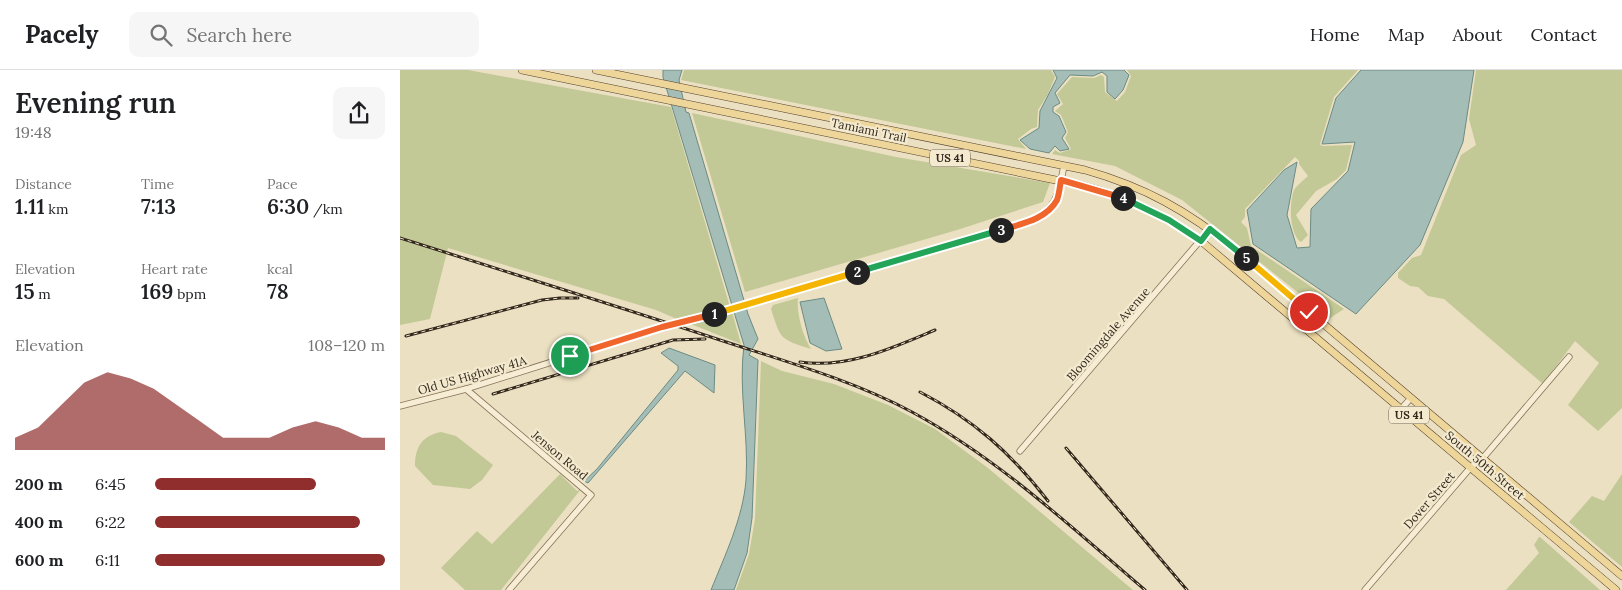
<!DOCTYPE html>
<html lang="en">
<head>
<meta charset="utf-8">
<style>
  body { margin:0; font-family:Lora,serif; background:#f6f6f6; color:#202124; height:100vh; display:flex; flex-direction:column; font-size:19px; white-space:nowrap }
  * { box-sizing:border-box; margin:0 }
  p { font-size:16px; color:#757577 }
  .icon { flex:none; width:28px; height:28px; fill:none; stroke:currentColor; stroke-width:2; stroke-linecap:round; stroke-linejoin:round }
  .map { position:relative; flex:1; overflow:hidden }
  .details { display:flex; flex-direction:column; background:#fff; width:400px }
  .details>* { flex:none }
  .pin { position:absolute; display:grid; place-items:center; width:42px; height:42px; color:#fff; margin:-21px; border:2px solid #fff; border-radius:50%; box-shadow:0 1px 5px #0007 }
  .km { position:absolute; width:25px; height:25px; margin:-12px; border-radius:50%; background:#222; color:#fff; font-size:14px; line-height:25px; text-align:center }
  .round { display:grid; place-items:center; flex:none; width:52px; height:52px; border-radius:10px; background:#f6f6f6 }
  .summary { display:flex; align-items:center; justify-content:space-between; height:85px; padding:0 15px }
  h1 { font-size:28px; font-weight:600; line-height:38px }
  .figures { display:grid; grid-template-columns:repeat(3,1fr); gap:8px; height:85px; padding:5px 15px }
  .figures div { display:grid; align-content:center }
  .figures b { font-size:21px; font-weight:600 }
  .figures small { font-size:14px; font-weight:400 }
  .figures p { font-size:14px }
  .chart { height:140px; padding:10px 15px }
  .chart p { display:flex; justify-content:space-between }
  .chart svg { width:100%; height:90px; margin-top:5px; fill:#902e2d; opacity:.7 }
  ul { padding:0 15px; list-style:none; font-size:16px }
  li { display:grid; grid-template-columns:80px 60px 1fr; align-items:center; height:38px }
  li i { height:12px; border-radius:6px; background:#902e2d }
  header { display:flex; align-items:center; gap:30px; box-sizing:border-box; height:70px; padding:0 25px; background:#fff; border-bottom:1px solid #e0e0e0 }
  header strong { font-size:24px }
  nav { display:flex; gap:28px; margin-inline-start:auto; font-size:18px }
  .search { width:350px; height:45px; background:#f6f6f6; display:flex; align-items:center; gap:12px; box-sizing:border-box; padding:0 18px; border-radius:10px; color:#757577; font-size:19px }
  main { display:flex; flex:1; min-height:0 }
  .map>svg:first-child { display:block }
  .green { fill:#c2c996 }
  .water { fill:#a4beb7; stroke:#6b8b84 }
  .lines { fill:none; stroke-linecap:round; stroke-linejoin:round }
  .minor-casing { stroke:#84715a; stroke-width:7 }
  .major-casing { stroke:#523f2e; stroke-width:8 }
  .minor { stroke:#f7edd4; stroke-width:5.5 }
  .major { stroke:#eed59a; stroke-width:7 }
  .rail-casing { stroke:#34291d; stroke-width:3 }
  .rail { stroke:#f3ead0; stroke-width:1; stroke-dasharray:4; stroke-linecap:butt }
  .split-1-casing { stroke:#fff; stroke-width:10 }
  .split-2-casing { stroke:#fff; stroke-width:10 }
  .split-3-casing { stroke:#fff; stroke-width:10 }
  .split-4-casing { stroke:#fff; stroke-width:10 }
  .split-5-casing { stroke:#fff; stroke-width:10 }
  .split-6-casing { stroke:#fff; stroke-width:10 }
  .split-1 { stroke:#f0652b; stroke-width:6 }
  .split-2 { stroke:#f5b400; stroke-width:6 }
  .split-3 { stroke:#22a559; stroke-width:6 }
  .split-4 { stroke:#f0652b; stroke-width:6 }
  .split-5 { stroke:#22a559; stroke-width:6 }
  .split-6 { stroke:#f5b400; stroke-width:6 }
  .labels { text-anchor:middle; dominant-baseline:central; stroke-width:4.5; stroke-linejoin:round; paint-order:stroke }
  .shield { fill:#f3ead0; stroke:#6d6353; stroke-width:1 }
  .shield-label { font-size:11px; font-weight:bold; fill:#34291d }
  .street-label { font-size:12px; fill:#34291d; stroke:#f3ead0 }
</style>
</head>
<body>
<header>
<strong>Pacely</strong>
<div class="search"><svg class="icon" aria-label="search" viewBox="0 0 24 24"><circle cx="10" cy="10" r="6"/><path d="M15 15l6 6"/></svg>Search here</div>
<nav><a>Home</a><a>Map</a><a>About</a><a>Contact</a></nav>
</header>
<main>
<section class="details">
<div class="summary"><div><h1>Evening run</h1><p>19:48</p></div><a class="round"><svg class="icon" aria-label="share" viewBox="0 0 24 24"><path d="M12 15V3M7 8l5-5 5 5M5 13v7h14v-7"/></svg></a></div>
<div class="figures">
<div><p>Distance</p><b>1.11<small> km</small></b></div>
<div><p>Time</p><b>7:13</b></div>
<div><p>Pace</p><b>6:30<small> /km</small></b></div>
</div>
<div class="figures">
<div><p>Elevation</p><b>15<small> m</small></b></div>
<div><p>Heart rate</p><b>169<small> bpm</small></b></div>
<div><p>kcal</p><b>78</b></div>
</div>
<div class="chart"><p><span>Elevation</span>108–120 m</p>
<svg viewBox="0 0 160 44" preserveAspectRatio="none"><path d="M0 44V38L10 33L20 22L30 11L40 6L50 9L60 14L70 22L80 30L90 38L100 38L110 38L120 33L130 30L140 33L150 38L160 38V44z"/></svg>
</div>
<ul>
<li><b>200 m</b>6:45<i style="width:70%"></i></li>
<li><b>400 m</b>6:22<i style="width:89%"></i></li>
<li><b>600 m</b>6:11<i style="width:100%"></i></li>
</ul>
</section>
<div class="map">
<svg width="1222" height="520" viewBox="0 0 1222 520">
  <rect width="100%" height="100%" fill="#ebe0c1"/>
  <!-- green -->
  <path class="green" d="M0,0H68L271,37L330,237L279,250L256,240L48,178L30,249L0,255Z
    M284,0H651L655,7L648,24L638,40L637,57L631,59L618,69L626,79L281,10Z
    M727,0H958L934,27L920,74L922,76L952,75L946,100L937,109L916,121L896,145L908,165L901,172C889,164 889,133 894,120C897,115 904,110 908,106L899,94V91L895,87L845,139V147L841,152L847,158L851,176L944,239L930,248L782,130L715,96L652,84L655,80L660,83L671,79L665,68L668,62L661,45L655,41L663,34L657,24L672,7L694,8L701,5L704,7L705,22L717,31L725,22L731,6Z
    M1076,0H1222V338L1198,361L1168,335L1199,293L1175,271L1143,314L1044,229L1028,226L1018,217L1010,216L998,208V203L1012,188L1021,185L1061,85L1076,75L1069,49Z
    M292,43L496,87L650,113L643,132L557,160L345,222Z
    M398,228C396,242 403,267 411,279C380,269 381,270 371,239L373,235Z
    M332,242L341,274L288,253Z
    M361,291L382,301L434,314L488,335L535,359L588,398L733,520H336L349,484L355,449Z
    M41,362L56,366L93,395L82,410L70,419L33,415L15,396C15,377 22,366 41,362Z
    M160,404L177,421L181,419L101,520H65L41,498L77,461L92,474Z
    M1222,404V497L1169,452L1192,426L1204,431Z
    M1139,467H1140L1200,520H1106L1139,483L1134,475Z"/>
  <!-- water -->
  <path class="water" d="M263,0H282L279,10L286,42L289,43L348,244L358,269L349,285L358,290L352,448L347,483L334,520H311C325,485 343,448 346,410C349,365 338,320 344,275L263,7Z
    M653,0H724L729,5L723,20L715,29L707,22V6L702,2L693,6L670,5L655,23L660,33L653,37V42L659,46L666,62L662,68L669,79L660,81L655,76L649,83L630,79L620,70L639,58L640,41L657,8Z
    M961,0H1074L1063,72L1020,175L956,244L853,174L847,140L884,100L897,92L887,145L897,178L910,177L911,139L948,101L955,72L922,74L936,28Z
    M424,228L442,279L426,281L410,273L400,232Z
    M269,278L315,295L314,323L285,301L188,413L184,411L197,399L278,300V296L261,283Z"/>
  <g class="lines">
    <!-- minor casing -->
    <g class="minor-casing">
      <path id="minor" d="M66,319L191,425L109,520
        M0,336L66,319L263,257L360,231L631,151C658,137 658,124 664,96
        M1001,339L1011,328
        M620,381L810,159
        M965,520L1071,397L1083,388L1169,287"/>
    </g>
    <!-- major casing -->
    <g class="major-casing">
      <path id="major" d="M122,0L680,115C724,126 764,144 801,171L1216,520
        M196,0L685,100C745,117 788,141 837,181L1222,506"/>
    </g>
    <!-- minor -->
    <use href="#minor" class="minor"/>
    <!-- major -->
    <use href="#major" class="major"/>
    <!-- rail casing -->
    <g class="rail-casing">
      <path id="rail" d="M0,168C107,202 214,235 320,270C384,291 452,310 512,342C599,389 671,457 745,520
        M6,266L142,230L160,228H178
        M400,292C447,299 492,278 535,260
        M520,322C574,350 611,383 648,431
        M93,324L273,270L305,269
        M666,378L787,520"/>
    </g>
    <!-- rail -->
    <use href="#rail" class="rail"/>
  </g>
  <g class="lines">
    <!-- split-1 casing -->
    <g class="split-1-casing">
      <path id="split-1" d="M170,286L262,257L314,244"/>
    </g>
    <!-- split-2 casing -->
    <g class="split-2-casing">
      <path id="split-2" d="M314,244L457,202"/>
    </g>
    <!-- split-3 casing -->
    <g class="split-3-casing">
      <path id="split-3" d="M457,202L601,160"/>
    </g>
    <!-- split-4 casing -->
    <g class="split-4-casing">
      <path id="split-4" d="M601,160C620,154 646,150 657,130C659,125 660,116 661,110L723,128"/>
    </g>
    <!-- split-5 casing -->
    <g class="split-5-casing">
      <path id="split-5" d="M723,128L769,150L801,171L810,159L846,188"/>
    </g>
    <!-- split-6 casing -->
    <g class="split-6-casing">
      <path id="split-6" d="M846,188L909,242"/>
    </g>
    <!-- split-1 -->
    <use href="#split-1" class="split-1"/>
    <!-- split-2 -->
    <use href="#split-2" class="split-2"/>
    <!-- split-3 -->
    <use href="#split-3" class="split-3"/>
    <!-- split-4 -->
    <use href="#split-4" class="split-4"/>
    <!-- split-5 -->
    <use href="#split-5" class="split-5"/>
    <!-- split-6 -->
    <use href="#split-6" class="split-6"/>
  </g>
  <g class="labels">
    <!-- shield labels -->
    <g class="shield">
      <rect x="530" y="79.5" width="40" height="17" rx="4"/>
      <rect x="989" y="336.5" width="40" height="17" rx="4"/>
    </g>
    <g class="shield-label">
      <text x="550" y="88">US 41</text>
      <text x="1009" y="345">US 41</text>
    </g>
    <!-- street labels -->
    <g class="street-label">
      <text transform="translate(469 60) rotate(12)">Tamiami Trail</text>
      <text transform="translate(708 264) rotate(-49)">Bloomingdale Avenue</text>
      <text transform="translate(72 305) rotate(-16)">Old US Highway 41A</text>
      <text transform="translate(160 385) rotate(40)">Jenson Road</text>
      <text transform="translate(1085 395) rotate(40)">South 50th Street</text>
      <text transform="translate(1029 430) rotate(-49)">Dover Street</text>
    </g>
  </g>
</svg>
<div class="pin" style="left:170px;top:286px;background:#1e9e55"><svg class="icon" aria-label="arrive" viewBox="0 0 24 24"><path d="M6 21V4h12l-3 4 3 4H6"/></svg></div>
<div class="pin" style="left:909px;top:242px;background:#d93025"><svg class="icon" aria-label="check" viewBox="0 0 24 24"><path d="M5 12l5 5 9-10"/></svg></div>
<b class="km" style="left:314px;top:244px">1</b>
<b class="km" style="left:457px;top:202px">2</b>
<b class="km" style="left:601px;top:160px">3</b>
<b class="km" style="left:723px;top:128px">4</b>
<b class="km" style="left:846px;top:188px">5</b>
</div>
</main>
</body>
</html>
